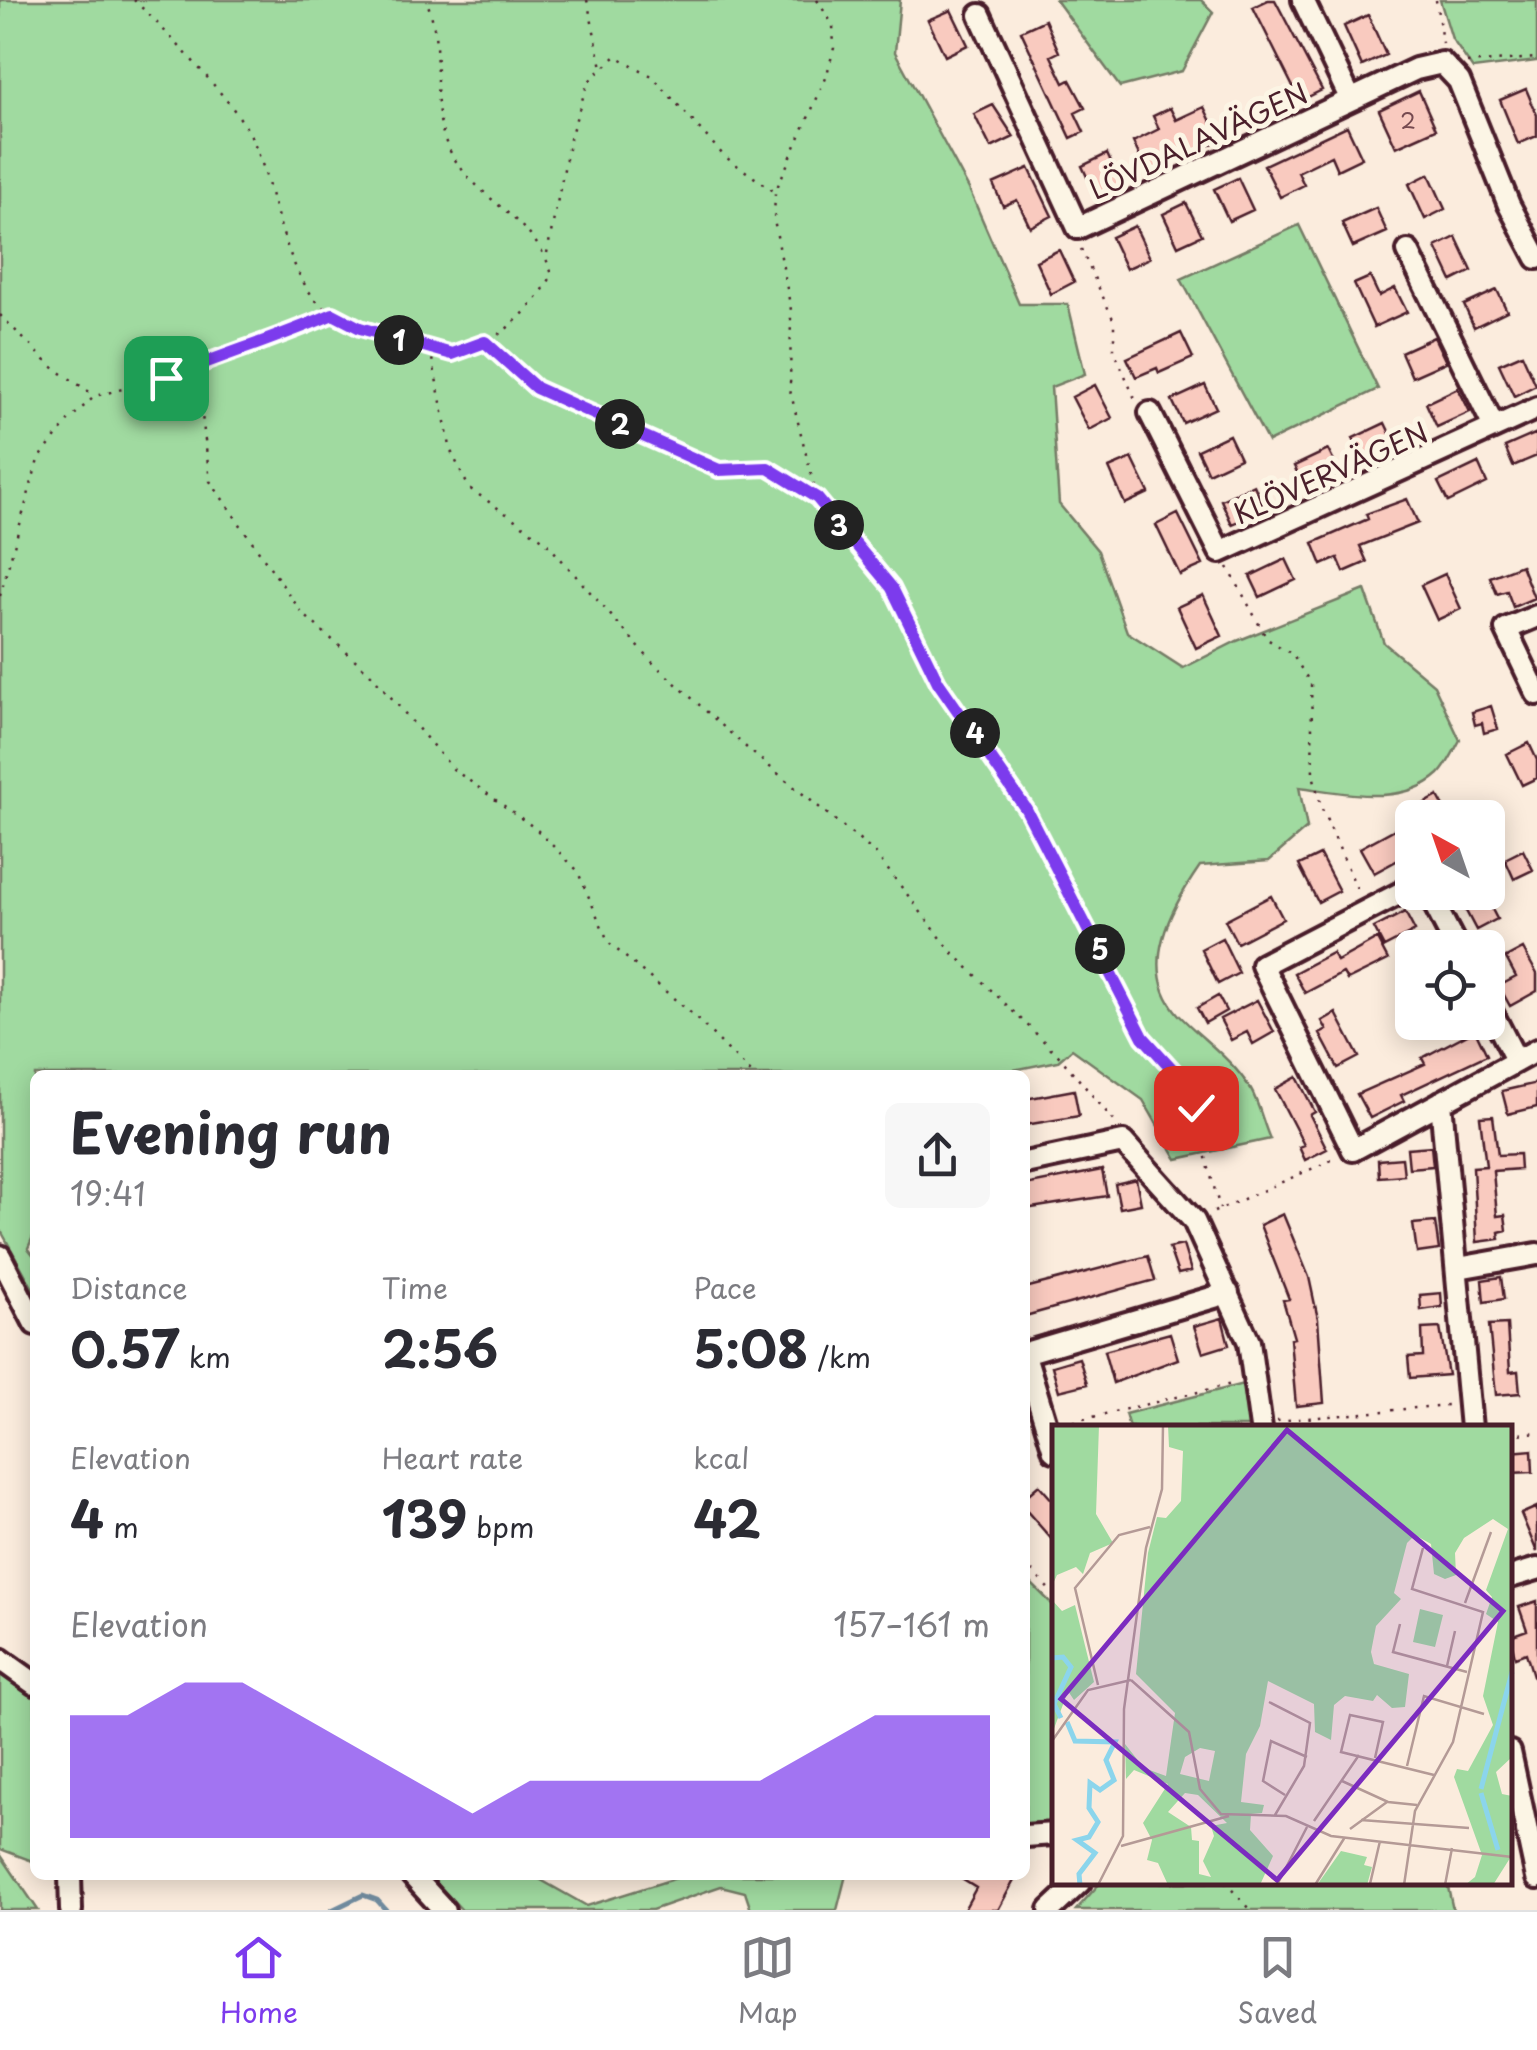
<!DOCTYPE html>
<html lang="en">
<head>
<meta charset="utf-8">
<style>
  body { margin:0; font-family:"Playpen Sans",sans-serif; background:#f7f7f7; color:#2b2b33; height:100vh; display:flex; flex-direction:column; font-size:38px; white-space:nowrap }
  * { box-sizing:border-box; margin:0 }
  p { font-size:32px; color:#7c7c81 }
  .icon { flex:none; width:55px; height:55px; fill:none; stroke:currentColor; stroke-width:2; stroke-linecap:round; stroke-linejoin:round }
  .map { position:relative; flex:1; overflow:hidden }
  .drawer { position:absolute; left:30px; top:1070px; width:1000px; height:810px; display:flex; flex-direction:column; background:#fff; border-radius:15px; box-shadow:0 5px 25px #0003 }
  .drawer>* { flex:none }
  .needle { width:65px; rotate:320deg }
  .controls { position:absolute; left:1395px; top:800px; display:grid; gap:20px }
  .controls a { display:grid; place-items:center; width:110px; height:110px; border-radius:15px; background:#fff; box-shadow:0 5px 25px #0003; font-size:50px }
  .pin { position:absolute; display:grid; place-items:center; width:85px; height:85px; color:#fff; margin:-42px; border-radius:20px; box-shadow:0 5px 15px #0006 }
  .km { position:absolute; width:50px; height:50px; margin:-25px; border-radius:50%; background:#222; color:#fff; font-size:28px; line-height:50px; text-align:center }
  .round { display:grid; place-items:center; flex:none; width:105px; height:105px; border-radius:15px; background:#f7f7f7 }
  .summary { display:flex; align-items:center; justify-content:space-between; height:170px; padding:0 40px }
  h1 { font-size:55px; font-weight:700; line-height:75px }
  .figures { display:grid; grid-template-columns:repeat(3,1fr); gap:15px; height:170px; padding:10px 40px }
  .figures div { display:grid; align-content:center }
  .figures b { font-size:50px; font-weight:700 }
  .figures small { font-size:28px; font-weight:400 }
  .figures p { font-size:28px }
  .chart { height:280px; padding:20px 40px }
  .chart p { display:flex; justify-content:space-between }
  .chart svg { width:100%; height:180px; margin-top:10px; fill:#7c3aed; opacity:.7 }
  .dock { display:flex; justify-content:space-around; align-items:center; height:140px; border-top:2px solid #e1e1e2; background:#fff; font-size:28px; color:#7c7c81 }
  .dock a { display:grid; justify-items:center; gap:5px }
  .dock .active { color:#7c3aed }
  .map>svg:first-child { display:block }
  .green { fill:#a0daa0; stroke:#757c66; stroke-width:2.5 }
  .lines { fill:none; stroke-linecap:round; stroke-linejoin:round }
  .stream { stroke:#718c9f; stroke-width:5 }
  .building { fill:#f9cabf; stroke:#4a1f2b; stroke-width:2.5 }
  .minor-casing { stroke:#4a1f2b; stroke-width:28 }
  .path { stroke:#4a1f2b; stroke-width:2.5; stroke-dasharray:2.5 8; stroke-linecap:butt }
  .minor { stroke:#fcf5e5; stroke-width:20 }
  .route-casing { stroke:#fff; stroke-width:20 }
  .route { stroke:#7c3aed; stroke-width:12 }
  .labels { text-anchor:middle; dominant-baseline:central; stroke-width:10; stroke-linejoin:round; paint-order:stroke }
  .number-label { font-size:22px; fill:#764a50 }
  .street-label { font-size:28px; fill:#4a1f2b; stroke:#fcf5e5 }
  .inset-river { fill:none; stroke:#8bd5ec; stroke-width:5 }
  .inset-road { fill:none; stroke:#b49a96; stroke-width:2.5 }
  .view { fill:#7b2cbf; fill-opacity:0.15; stroke:#7b2cbf; stroke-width:5 }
  .inset-edge { fill:none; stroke:#4a1f2b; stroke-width:5 }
</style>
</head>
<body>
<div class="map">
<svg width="1537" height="1910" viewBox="0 0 1537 1910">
  <rect width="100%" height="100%" fill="#fbecdd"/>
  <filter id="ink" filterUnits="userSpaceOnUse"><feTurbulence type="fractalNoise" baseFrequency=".01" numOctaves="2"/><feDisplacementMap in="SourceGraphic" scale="20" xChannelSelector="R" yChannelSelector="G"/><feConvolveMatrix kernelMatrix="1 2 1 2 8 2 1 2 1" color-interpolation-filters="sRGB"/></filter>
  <g filter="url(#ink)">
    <!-- green -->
    <path class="green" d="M0,0H900L895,52L969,189L1019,304H1068L1085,374L1051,387L1059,504L1098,551L1127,632L1183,668L1237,641L1365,590L1384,643L1434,685L1460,740C1454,751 1447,766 1439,774C1402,808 1342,792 1299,787L1307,828L1269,861L1200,866C1171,908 1137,968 1179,1015C1202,1039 1232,1059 1250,1088C1259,1103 1263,1123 1270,1139L1177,1159L1143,1100L1072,1049L1058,1061L989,1075H35V1232L28,1248L35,1257V1292L0,1229Z
      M1056,0H1201L1213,12L1182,71L1120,87Z
      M1440,0H1537V61L1473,69L1452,39Z
      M1299,225L1378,389L1268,442L1181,279Z
      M1247,1383L1252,1427H1129L1125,1414Z
      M1025,1577L1054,1606V1845L1025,1849Z
      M0,1670L35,1696V1862L0,1849Z
      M0,1854L38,1910H0Z
      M429,1875H532L587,1906L686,1875H846L837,1910H751L745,1892L721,1886L652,1910H462Z
      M1101,1882L1447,1883L1453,1910H1076Z"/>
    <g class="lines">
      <!-- stream -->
      <path class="stream" d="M332,1910L363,1895L377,1900L386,1910"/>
    </g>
    <!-- building -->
    <path class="building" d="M1268,0H1275L1322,90L1300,101L1253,7Z
      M951,10L968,45L945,56L928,20Z
      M1368,15L1386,55L1362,66L1344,26Z
      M1045,20L1059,52L1051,56L1064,83L1070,80L1085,108L1075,113L1084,132L1071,138L1021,31Z
      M1526,89L1537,115V136L1518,144L1500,100Z
      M1419,91L1436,129L1396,147L1379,110Z
      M993,105L1014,137L991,148L974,114Z
      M1204,107L1220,140L1148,174L1133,142L1159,129L1153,116L1170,108L1176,120Z
      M1347,126L1362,158L1337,170L1331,156L1298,172L1304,185L1280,197L1264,165Z
      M1107,154L1122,186L1097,198L1082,166Z
      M1029,168L1052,216L1030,227L1017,200L1003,206L993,184Z
      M1429,174L1445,209L1425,219L1409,184Z
      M1238,178L1253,210L1229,221L1214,189Z
      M1186,203L1202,235L1178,246L1163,214Z
      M1376,208L1387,232L1353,247L1342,223Z
      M1135,226L1150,258L1126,269L1111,237Z
      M1456,237L1472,271L1452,281L1436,247Z
      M1059,250L1074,282L1051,294L1036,261Z
      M1370,277L1379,296L1395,288L1407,312L1374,327L1354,284Z
      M1497,290L1507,311L1474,327L1464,305Z
      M1181,333L1193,358L1159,373L1157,368L1136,377L1127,358Z
      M1434,337L1446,362L1412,377L1401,352Z
      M1522,354L1536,385L1514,396L1499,364Z
      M1095,385L1112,418L1089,430L1072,397Z
      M1205,385L1216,408L1183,423L1172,400Z
      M1458,388L1470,412L1437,427L1426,403Z
      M1385,423L1396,446L1363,461L1353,438Z
      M1537,433V456L1513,466L1505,447Z
      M1229,435L1240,458L1208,473L1197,450Z
      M1328,450L1340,474L1306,490L1294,466Z
      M1132,458L1149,493L1125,504L1109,468Z
      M1478,463L1487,483L1448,502L1438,482Z
      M1254,485L1265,510L1232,524L1221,500Z
      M1407,499L1418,523L1360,546L1367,562L1344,572L1338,558L1322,565L1313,543L1368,519L1366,514Z
      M1178,514L1203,565L1180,575L1156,525Z
      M1286,559L1296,580L1260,597L1250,576Z
      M1521,565L1534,598L1513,607L1507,591L1497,594L1490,577Z
      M1445,574L1461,609L1437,620L1421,585Z
      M1203,595L1222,636L1196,648L1177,607Z
      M1491,706L1498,729L1484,733L1482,723L1475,725L1472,712Z
      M1529,743L1537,760V778L1522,785L1507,754Z
      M1438,796L1450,818H1398Z
      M1395,829L1409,854L1374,873L1360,848Z
      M1523,850L1533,870L1514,879L1505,859Z
      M1320,855L1339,891L1318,902L1299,865Z
      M1456,892H1483L1497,919L1476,930Z
      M1271,896L1283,919L1237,943L1225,920Z
      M1405,912L1415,931L1384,947L1374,928Z
      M1222,938L1239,973L1218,984L1201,949Z
      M1377,939L1388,960L1347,980L1343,973L1305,993L1294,973L1332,953L1337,961Z
      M1523,949L1537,974V991L1510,1006L1499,986L1516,977L1506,958Z
      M1218,996L1226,1011L1205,1023L1197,1008Z
      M1257,1000L1274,1032L1253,1044L1247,1032L1231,1040L1220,1019Z
      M1336,1013L1359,1057L1338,1068L1320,1034L1327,1030L1322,1021Z
      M1475,1030L1487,1055L1401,1095L1404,1101L1370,1118L1357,1094L1425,1064L1422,1058Z
      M1297,1077L1315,1112L1310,1115L1327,1149L1305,1160L1299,1147L1304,1145L1275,1089Z
      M1537,1083V1107L1508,1114L1502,1091Z
      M1074,1090L1079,1116L1025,1125V1099Z
      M1493,1116L1498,1155L1519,1154L1520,1169L1493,1171L1497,1216L1505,1215L1507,1230L1499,1232L1500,1239L1477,1242L1473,1167L1486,1166L1480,1117Z
      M1431,1146L1433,1166L1409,1168L1407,1148Z
      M1402,1158L1404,1175L1379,1177L1378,1160Z
      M1102,1170L1107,1196L1025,1209V1185Z
      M1136,1179L1141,1204L1120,1208L1115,1184Z
      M1283,1214L1309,1277L1318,1319L1324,1403L1296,1406L1290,1339L1294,1338L1283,1300L1289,1299L1260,1225Z
      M1435,1222L1439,1250L1417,1253L1413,1224Z
      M1183,1245L1191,1271L1178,1274L1169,1248Z
      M1148,1256L1155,1280L1025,1316V1288Z
      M1501,1277L1504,1299L1484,1302L1482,1280Z
      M1441,1293L1442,1307L1421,1310L1420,1295Z
      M1222,1318L1229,1345L1203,1353L1194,1326Z
      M1507,1324L1510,1372L1518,1371L1520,1393L1496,1395L1489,1325Z
      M1440,1328L1448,1375L1410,1378L1408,1357L1423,1356L1422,1329Z
      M1170,1333L1178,1359L1113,1383L1104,1351Z
      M1079,1358L1087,1384L1059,1391L1052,1366Z
      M1532,1450L1533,1472L1510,1473V1452Z
      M1039,1485L1054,1502V1542L1025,1509V1497Z
      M1537,1507V1552L1521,1514Z
      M1537,1601V1678L1534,1679L1526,1653L1515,1657L1510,1636L1527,1630L1519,1607Z
      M955,1875H1017L998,1910H964L976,1888Z"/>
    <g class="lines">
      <!-- minor casing -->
      <g class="minor-casing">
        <path id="minor" d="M1303,0L1350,98
          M980,15L1078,228L1416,69L1442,63L1459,81L1509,205L1537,258
          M1408,251L1494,427
          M1150,413L1220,552L1537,408
          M1537,616L1506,629L1537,694
          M1412,887L1262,965L1353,1150L1537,1050
          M1428,892L1457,948
          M1488,1005L1516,1060
          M1441,1102L1471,1428
          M1025,1163L1123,1142L1194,1221L1249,1342L1261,1428
          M0,1256L35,1324
          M1458,1268L1537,1254
          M1025,1353L1228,1293
          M1025,1355L1054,1451
          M1510,1577L1537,1569
          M0,1659L35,1684
          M1510,1752L1537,1878
          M1025,1836L1054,1834
          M70,1875L71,1910
          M412,1875L444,1910
          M1050,1910L1080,1882"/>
      </g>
      <!-- path -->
      <path class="path" d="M134,0C163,28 239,107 253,140C275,191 280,252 313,297C329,319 426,357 453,354C490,351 536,307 552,275C536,217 471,199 447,145C428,100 446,45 426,0
        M587,0L602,67
        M817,0L833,25L834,48L826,78L775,192L774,220L791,310L790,390L817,498L892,588L938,682L1027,809L1143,1037L1186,1084L1220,1209
        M1436,0L1442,43
        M1467,63L1537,58
        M1081,249L1114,321V350L1135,399
        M547,253L571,134L588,82L616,56L652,76L724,156L775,192
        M0,315L51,366L94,395
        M487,344L537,389L719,471L768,468L815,498
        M430,349L451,451L469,488L544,540L653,663L748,749L875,853L951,951L1058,1055L1115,1122
        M196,366L210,481L302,613L370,673L453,769L536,829L577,870L609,943L692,1014L753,1075
        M1228,567L1267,639L1292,654L1311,684L1313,774L1321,807L1358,891
        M0,596L38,460L69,420L95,396L166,378L218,356L297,332L332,315
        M1214,1212L1334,1159
        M1277,1421L1448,1405
        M1063,1424L1236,1383
        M1510,1435L1537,1432
        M1025,1563L1054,1595
        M1225,1882L1250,1910"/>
      <!-- minor -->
      <use href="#minor" class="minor"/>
    </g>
  </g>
  <g class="lines" filter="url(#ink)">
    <!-- route casing -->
    <g class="route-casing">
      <path id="route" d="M166,378C222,355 278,338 333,314L360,328L452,354L485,342L536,388L719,470L768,468L817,498L892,588L938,682L1026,809L1143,1037L1186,1084L1196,1108"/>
    </g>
    <!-- route -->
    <use href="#route" class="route"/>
  </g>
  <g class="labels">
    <!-- number labels -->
    <g class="number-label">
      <text x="1408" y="119">2</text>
    </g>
    <!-- street labels -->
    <g class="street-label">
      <text transform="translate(1198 140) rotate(-25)">LÖVDALAVÄGEN</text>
      <text transform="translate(1330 472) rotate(-24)">KLÖVERVÄGEN</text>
    </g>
  </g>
  <!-- overview -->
  <g transform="translate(1052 1425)">
    <rect width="460" height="460" fill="#fbecdd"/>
    <path d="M0,0H47L44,89L61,118L38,128L31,149L24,142L5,150L0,161ZM116,0H460V332L444,347L450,369L460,371V430L441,460H413L423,452L430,430L402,352L405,344L416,346L441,300L431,271L446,197L434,189L440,172L434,165L456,104L441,94L412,113L403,128L404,150L393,154L382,149L379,119L363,110L355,118L342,168L349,174L324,201L319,227L322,239L357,249L353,282L340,283L325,270L321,276L293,271L282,280L279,315L263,307L262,279L216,256L208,301L194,329L189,377L212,380L210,388L199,389L198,405L221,431L208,460H116L106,438L95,435L100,415L91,398L116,359L82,345L74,354L73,319L92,343L114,351L123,288L84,249L96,128L105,92L114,93L129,76L131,26L117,22ZM148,323L163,326L157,356L128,349L133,332ZM133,368L146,370L175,398L159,401L162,411L151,436L159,452L147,449V416L140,415L139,402L116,387ZM0,175L10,186L23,180L42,257L22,275L16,266L0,309ZM368,184L391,190L383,222L361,217ZM289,426L315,432L312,440L320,442L315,460H265Z" fill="#a0daa0" fill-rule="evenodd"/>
    <path class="inset-river" d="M0,233L11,232L19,242L2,279L9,293M15,297L23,316L63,317L54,335L62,355L48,365L38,358L37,383L46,397L37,412L25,415L43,428L27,449L28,460M429,364L460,247M429,368L446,425"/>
    <path class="inset-road" d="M413,178L439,107M348,199L341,227L415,247M395,241L403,206M79,255L137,307L148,364L169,389L234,391L279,411L460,432M46,260L23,163L67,110L98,102M217,277L258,298L252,341L223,390M0,316L36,265L79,255M323,333L331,297L298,290L289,327L382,350M355,341L372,271L432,289M290,356L336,377L365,380M233,370L211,356L219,316L255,332M309,395L417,403M262,396L307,330M298,404L335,377M69,421L177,391M318,459L328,416M46,460L71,411L72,284L94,123L110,64L111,0M225,460L255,402M263,460L293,412M352,460L363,386L401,317L431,187L360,164L371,123M393,460L400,423"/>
    <path class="view" d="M235,5L451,186L225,455L9,274Z"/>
    <rect width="460" height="460" class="inset-edge"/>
  </g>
</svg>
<div class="controls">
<a><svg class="needle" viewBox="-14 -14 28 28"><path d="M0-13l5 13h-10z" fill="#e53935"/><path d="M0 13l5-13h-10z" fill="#7c7c81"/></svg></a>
<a><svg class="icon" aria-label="locate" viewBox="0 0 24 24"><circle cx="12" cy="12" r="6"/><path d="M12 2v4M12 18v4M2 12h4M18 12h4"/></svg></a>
</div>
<div class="pin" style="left:166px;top:378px;background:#1e9e55"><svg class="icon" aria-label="arrive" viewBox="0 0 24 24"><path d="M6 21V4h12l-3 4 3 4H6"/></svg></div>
<div class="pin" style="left:1196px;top:1108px;background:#d93025"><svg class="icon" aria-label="check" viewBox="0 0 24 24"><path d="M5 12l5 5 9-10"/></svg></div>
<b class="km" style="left:399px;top:340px">1</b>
<b class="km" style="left:620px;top:424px">2</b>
<b class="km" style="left:839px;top:525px">3</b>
<b class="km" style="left:975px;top:733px">4</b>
<b class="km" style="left:1100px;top:949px">5</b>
<section class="drawer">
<div class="summary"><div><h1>Evening run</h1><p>19:41</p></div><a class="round"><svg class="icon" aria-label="share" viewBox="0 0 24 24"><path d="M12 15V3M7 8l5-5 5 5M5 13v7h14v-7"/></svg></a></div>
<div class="figures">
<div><p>Distance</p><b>0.57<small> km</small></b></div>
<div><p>Time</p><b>2:56</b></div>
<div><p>Pace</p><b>5:08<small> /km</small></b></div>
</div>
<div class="figures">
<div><p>Elevation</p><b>4<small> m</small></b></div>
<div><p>Heart rate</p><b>139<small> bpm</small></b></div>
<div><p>kcal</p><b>42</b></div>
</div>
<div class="chart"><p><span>Elevation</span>157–161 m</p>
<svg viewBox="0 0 160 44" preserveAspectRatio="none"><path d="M0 44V14L10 14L20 6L30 6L40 14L50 22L60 30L70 38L80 30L90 30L100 30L110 30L120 30L130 22L140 14L150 14L160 14V44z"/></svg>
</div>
</section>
</div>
<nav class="dock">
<a class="active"><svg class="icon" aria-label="home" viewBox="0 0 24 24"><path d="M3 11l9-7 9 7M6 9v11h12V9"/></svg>Home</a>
<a><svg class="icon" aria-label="map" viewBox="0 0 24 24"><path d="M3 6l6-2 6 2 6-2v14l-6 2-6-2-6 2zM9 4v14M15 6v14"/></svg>Map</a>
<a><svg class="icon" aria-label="saved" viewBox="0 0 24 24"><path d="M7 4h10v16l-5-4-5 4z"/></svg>Saved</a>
</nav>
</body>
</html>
